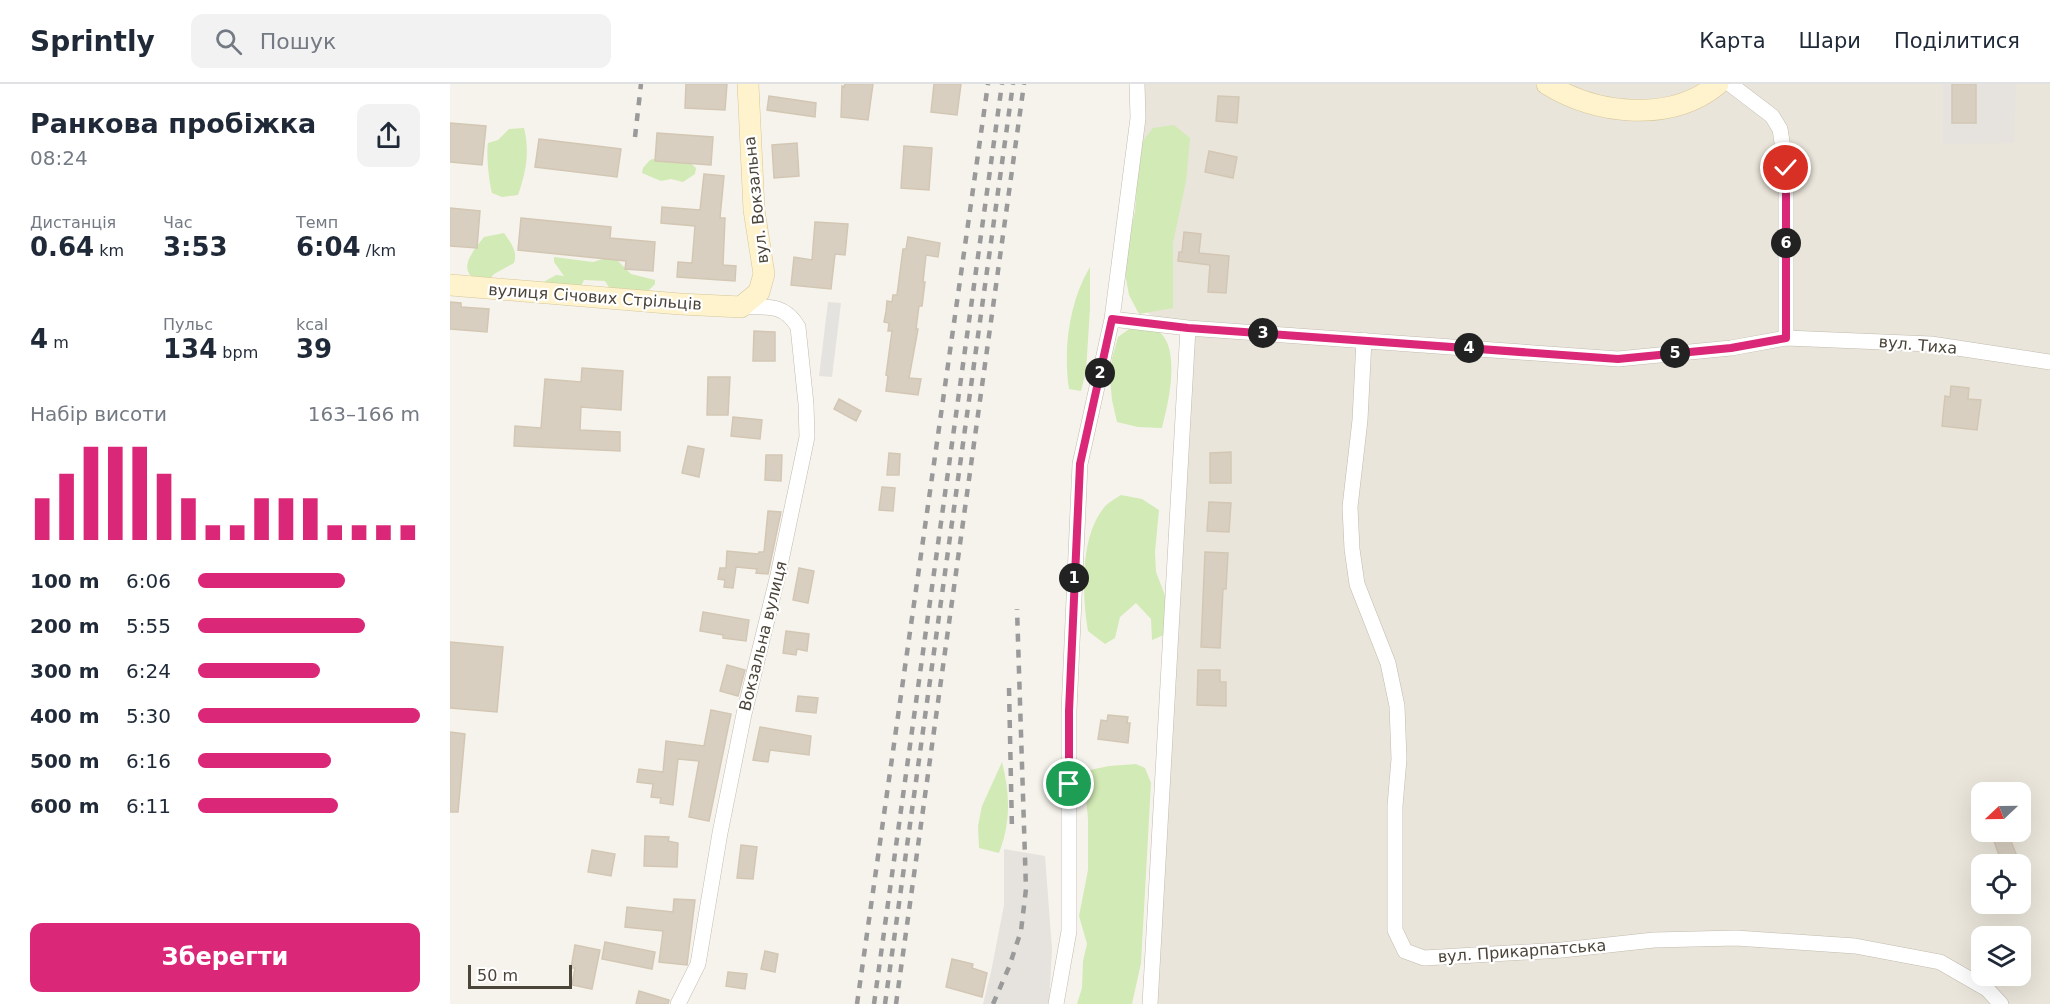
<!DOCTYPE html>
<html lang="uk">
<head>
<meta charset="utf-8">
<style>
  body { margin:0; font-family:"DejaVu Sans",sans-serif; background:#f2f2f3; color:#1f2937; height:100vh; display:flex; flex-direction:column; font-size:22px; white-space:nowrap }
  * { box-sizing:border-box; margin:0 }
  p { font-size:20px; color:#747a83 }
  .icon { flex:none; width:33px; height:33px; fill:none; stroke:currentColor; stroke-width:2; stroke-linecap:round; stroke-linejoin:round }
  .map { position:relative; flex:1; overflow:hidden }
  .drawer { display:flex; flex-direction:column; background:#fff; width:450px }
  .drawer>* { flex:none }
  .needle { width:39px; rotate:248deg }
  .fabs { position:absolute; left:1521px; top:698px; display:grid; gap:12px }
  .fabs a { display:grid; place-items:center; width:60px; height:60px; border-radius:12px; background:#fff; box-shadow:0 6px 24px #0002; font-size:30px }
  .scale { position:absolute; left:18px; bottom:15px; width:104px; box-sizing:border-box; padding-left:6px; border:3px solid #4b4439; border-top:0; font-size:16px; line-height:21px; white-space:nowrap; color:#4b4439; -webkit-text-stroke:4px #fff; paint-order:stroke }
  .pin { position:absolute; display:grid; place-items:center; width:51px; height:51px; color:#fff; margin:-26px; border:3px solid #fff; border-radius:50%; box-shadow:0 2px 6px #0007 }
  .km { position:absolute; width:30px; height:30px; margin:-15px; border-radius:50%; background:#222; color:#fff; font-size:16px; line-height:30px; text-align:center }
  .round { display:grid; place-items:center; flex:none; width:63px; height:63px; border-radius:12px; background:#f2f2f3 }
  .overview { display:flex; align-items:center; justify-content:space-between; height:102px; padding:0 30px }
  h1 { font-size:27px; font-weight:600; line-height:45px }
  .metrics { display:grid; grid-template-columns:repeat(3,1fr); gap:9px; height:102px; padding:6px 30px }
  .metrics div { display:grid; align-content:center }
  .metrics b { font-size:26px; font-weight:600 }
  .metrics small { font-size:16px; font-weight:400 }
  .metrics p { font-size:16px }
  .chart { height:168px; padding:12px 30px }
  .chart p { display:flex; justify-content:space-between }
  .chart svg { width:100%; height:108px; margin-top:6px; stroke:#db2777; stroke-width:6 }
  .cta { display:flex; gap:12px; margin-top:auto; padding:12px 30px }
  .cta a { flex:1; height:69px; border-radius:12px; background:#db2777; color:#fff; font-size:24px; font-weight:600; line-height:69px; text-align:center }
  ul { padding:0 30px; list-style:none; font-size:20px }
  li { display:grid; grid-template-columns:96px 72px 1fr; align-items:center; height:45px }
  li i { height:15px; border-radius:8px; background:#db2777 }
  header { display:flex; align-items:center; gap:36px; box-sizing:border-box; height:84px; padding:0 30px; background:#fff; border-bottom:2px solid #e0e1e3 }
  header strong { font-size:28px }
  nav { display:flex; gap:33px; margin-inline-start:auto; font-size:21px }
  .search { width:420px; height:54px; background:#f2f2f3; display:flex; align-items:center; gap:15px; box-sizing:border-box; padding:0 21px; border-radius:12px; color:#747a83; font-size:22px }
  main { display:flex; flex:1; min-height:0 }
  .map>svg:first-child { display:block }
  .residential { fill:#eae5da; fill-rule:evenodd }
  .industrial { fill:#e6e2dd }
  .green { fill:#d2eab5 }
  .parking { fill:#e5e3e0 }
  .building { fill:#d8cfc1; stroke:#d3c7b4; stroke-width:1.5 }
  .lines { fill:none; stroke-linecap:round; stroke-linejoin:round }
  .street-casing { stroke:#c2bbae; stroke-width:16 }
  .secondary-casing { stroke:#d6c79b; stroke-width:22 }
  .street { stroke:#fff; stroke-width:15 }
  .secondary { stroke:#fff3cd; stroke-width:21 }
  .rail { stroke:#9a9a9a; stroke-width:4.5; stroke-dasharray:8 8; stroke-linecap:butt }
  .route-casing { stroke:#fff; stroke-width:12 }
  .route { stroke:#db2777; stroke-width:8 }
  .labels { text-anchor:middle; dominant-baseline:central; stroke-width:4.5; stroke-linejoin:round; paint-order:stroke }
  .street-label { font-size:16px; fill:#4b4439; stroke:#fff }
</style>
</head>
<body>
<header>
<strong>Sprintly</strong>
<div class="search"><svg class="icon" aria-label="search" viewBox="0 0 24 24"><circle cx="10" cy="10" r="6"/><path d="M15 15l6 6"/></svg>Пошук</div>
<nav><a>Карта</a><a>Шари</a><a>Поділитися</a></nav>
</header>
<main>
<section class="drawer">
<div class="overview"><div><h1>Ранкова пробіжка</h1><p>08:24</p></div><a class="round"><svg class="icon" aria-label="share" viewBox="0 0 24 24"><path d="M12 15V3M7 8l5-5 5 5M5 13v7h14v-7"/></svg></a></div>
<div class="metrics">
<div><p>Дистанція</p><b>0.64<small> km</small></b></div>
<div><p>Час</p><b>3:53</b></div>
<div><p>Темп</p><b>6:04<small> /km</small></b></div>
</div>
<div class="metrics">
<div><b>4<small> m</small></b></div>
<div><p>Пульс</p><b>134<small> bpm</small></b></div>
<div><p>kcal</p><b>39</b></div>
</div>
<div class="chart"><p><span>Набір висоти</span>163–166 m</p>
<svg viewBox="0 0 160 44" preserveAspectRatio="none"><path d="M5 44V27M15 44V17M25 44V6M35 44V6M45 44V6M55 44V17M65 44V27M75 44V38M85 44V38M95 44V27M105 44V27M115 44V27M125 44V38M135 44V38M145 44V38M155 44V38"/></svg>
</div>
<ul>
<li><b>100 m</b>6:06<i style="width:66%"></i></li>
<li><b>200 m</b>5:55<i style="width:75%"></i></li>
<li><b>300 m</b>6:24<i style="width:55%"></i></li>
<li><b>400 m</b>5:30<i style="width:100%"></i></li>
<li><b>500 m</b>6:16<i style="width:60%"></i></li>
<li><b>600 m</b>6:11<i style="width:63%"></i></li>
</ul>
<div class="cta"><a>Зберегти</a></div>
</section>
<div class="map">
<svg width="1600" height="920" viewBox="0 0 1600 920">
  <rect width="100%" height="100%" fill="#f6f3ec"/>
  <!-- residential -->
  <path class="residential" d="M693,0H1600V920H693L741,254L684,221ZM1532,708H1570V747H1532ZM1532,780H1570V819H1532ZM1532,852H1570V891H1532Z"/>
  <!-- industrial -->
  <path class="industrial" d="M1493,0H1566L1564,59L1493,60Z
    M554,765L595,772L602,865L599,920H533L541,888L554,821Z"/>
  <!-- green -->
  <path class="green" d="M724,41L740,54L736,97L723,159V224L689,230L679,211L675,190L676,169L685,127L690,61L703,44Z
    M74,44C80,68 76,88 68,111L52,113L42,109C39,98 36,70 38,59L48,56L59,45Z
    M210,73L237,76L246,84L245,90L233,98L221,95L211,97L192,89L193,84L200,76Z
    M54,149C61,159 68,167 64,179L44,190L35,200C4,189 20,171 34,153Z
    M163,172L181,190L205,196V200L194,211L160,205L155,197L134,196L130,204L90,200L106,191L114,192L104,178V173L143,178Z
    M640,183V225L636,287L631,307L619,305C613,265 619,218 640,183Z
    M686,240C692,242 699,243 705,245C733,259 718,321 712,344L688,343L667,338L662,316L660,295L662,274L668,253Z
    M671,411L692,415L709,426L705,468L706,488L721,527V548L702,556L701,535L686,519L670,533L665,554L655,560L638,547C632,512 630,454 653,425C657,419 665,415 671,411Z
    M552,678C560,709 561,739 549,769L529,764L528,742L532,722Z
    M686,680L695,684L701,699L691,879L682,920H627L632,904L633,877L637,860L629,832L638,786V735L634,695L640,686L659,682Z"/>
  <!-- parking -->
  <path class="parking" d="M378,218L391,219L382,293L369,292Z"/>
  <!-- building -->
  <path class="building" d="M236,0H277L275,26L235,24Z
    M395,0H423L418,36L391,33L392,2L394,3Z
    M484,0H511L507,31L481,28Z
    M1502,0H1526V39H1502Z
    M319,12L366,19L365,33L317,26Z
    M768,12L789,13L787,39L766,37Z
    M0,39L36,42L32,81L0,78Z
    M207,49L263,53L261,81L205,77Z
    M89,55L171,65L167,93L85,83Z
    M347,59L349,92L324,94L322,61Z
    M454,62L482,64L479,106L451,104Z
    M759,67L787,73L783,94L755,88Z
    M254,90L274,92L270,134H275L273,181L286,182L285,197L227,193L228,178L242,179L245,142L211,139L212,123L250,126Z
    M0,124L30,127L27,164L0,162Z
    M71,134L161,143L160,154L205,158L203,187L175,185L176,177L68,166Z
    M365,138L398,140L395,171L385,170L381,205L341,201L344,173L362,176Z
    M734,148L751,150L749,169L779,172L776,209L758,208L760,181L728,177L729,168H732Z
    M458,153L490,159L488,173L476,171L473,198H475L472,222H469L466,245H468L459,294L471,295L468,311L436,307L438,292L436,291L442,247H438L439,239L434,238L436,228L437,217L442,218L443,211H447L453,165H456Z
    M0,218L11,219V223L39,225L37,248L0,245Z
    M304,247L325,248V277H303Z
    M132,284L173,287L171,326L131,323L130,346L170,348V367L64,362L65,342L91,344L95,295L131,298Z
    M258,293H280L278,331H257Z
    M1501,302L1519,304L1518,315L1531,316L1527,346L1492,342L1495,312L1500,313Z
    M389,315L411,327L406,337L384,325Z
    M283,333L312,336L310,355L281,352Z
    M238,362L254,365L249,393L232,389Z
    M781,368V399H760V369Z
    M439,369L450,370L449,391H437Z
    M316,371H332L331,397L315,396Z
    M432,403L445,404L443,427L429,426Z
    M759,418L781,419L779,448L757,447Z
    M318,427L331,428L318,490L306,489L307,485L286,483L283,504L274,503L275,496L268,495L270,484H276L277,467L308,470L309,468H314Z
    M755,468L778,469L776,505H773L770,564L751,563Z
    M349,484L364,487L358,519L343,516Z
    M253,528L299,536L296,557L273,554V551L250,547Z
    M336,547L359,550L357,567L347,565L346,571L333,569Z
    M0,558L53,563L47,628L0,624Z
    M277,581L295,586L288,612L270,607Z
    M748,586H770V598H776V622L747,621Z
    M348,612L368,614L366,629L346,627Z
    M261,626L281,630L259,737L239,733L249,677L228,675L223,721L210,719L211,714L201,713L203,700L187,698L189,685L213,688L216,657L254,662Z
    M658,631L678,633L677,639H680L678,659L648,655L651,636L657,637Z
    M310,643L361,652L359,671L320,666L318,678L303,676Z
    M0,648L15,650L8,728H0Z
    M195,752L219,753L218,757L228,759L227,783L194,782Z
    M1559,752L1570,780H1552L1544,757Z
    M291,761L307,763L303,795L287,794Z
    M142,766L165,770L161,792L138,788Z
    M224,815L245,816L237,881L209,878L213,847L175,843L177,823L223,828Z
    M155,858L205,868L202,885L152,875Z
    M125,861L150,866L142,905L122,901L125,884H121Z
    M315,867L328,870L325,888L311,885Z
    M502,875L523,880L522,884L537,889L532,913L496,903Z
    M278,888L297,890L295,905L276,902Z
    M189,907L219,916L218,920H186Z"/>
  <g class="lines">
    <!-- street casing -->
    <g class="street-casing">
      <path id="street" d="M1280,0L1322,32L1330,45L1336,84V254
        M662,235L738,244L1168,275L1281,264L1336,254L1481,260L1600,278
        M914,256L910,336L900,423L902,465L907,500L938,579L947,622L949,675L945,722V846L955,867L974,874L1112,866L1204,856L1286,854L1405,862L1490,878L1537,905L1551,920
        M228,920L248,880L270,749L294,630L328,491L357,353L356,320L348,243C334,219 316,223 291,223
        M606,920L619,847V627L630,380L662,235L688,34L687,0
        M700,920L738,244"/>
    </g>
    <!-- secondary casing -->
    <g class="secondary-casing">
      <path id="secondary" d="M1097,0C1146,31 1221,39 1268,0
        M0,201L230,220L291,223L309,208L314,190L304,126L298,0"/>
    </g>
    <!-- street -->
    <use href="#street" class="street"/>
    <!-- secondary -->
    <use href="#secondary" class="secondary"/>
    <!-- rail -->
    <path class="rail" d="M185,53L191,0
      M559,604L562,746
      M407,920L538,0
      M424,920L552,0
      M435,920L563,0
      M446,920L574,0
      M543,920L559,883L571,847L576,805L567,525"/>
  </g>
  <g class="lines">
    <!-- route casing -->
    <g class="route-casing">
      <path id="route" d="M619,700V627L630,380L662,235L738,244L1168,275L1281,264L1336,254V84"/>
    </g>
    <!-- route -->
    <use href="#route" class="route"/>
  </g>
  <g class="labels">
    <!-- street labels -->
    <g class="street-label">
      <text transform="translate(306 116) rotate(-96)">вул. Вокзальна</text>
      <text transform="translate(145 213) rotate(4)">вулиця Січових Стрільців</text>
      <text transform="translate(1468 261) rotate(5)">вул. Тиха</text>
      <text transform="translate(313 552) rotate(-76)">Вокзальна вулиця</text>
      <text transform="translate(1072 867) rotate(-4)">вул. Прикарпатська</text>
    </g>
  </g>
</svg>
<div class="fabs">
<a><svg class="needle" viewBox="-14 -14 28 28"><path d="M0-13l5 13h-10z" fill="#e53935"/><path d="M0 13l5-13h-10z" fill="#747a83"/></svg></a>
<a><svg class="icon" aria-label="locate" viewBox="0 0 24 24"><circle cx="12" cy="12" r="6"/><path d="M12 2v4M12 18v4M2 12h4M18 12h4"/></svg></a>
<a><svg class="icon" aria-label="layers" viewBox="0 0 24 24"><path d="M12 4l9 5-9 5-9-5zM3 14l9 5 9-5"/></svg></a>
</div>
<div class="scale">50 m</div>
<div class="pin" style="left:619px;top:700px;background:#1e9e55"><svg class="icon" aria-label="arrive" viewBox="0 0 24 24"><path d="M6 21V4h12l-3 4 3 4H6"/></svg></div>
<div class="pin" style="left:1336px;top:84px;background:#d93025"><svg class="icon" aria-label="check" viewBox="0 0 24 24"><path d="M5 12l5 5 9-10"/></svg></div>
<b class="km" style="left:624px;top:494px">1</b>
<b class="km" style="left:650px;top:289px">2</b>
<b class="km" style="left:813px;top:249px">3</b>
<b class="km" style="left:1019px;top:264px">4</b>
<b class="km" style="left:1225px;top:269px">5</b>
<b class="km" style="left:1336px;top:159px">6</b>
</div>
</main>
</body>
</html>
